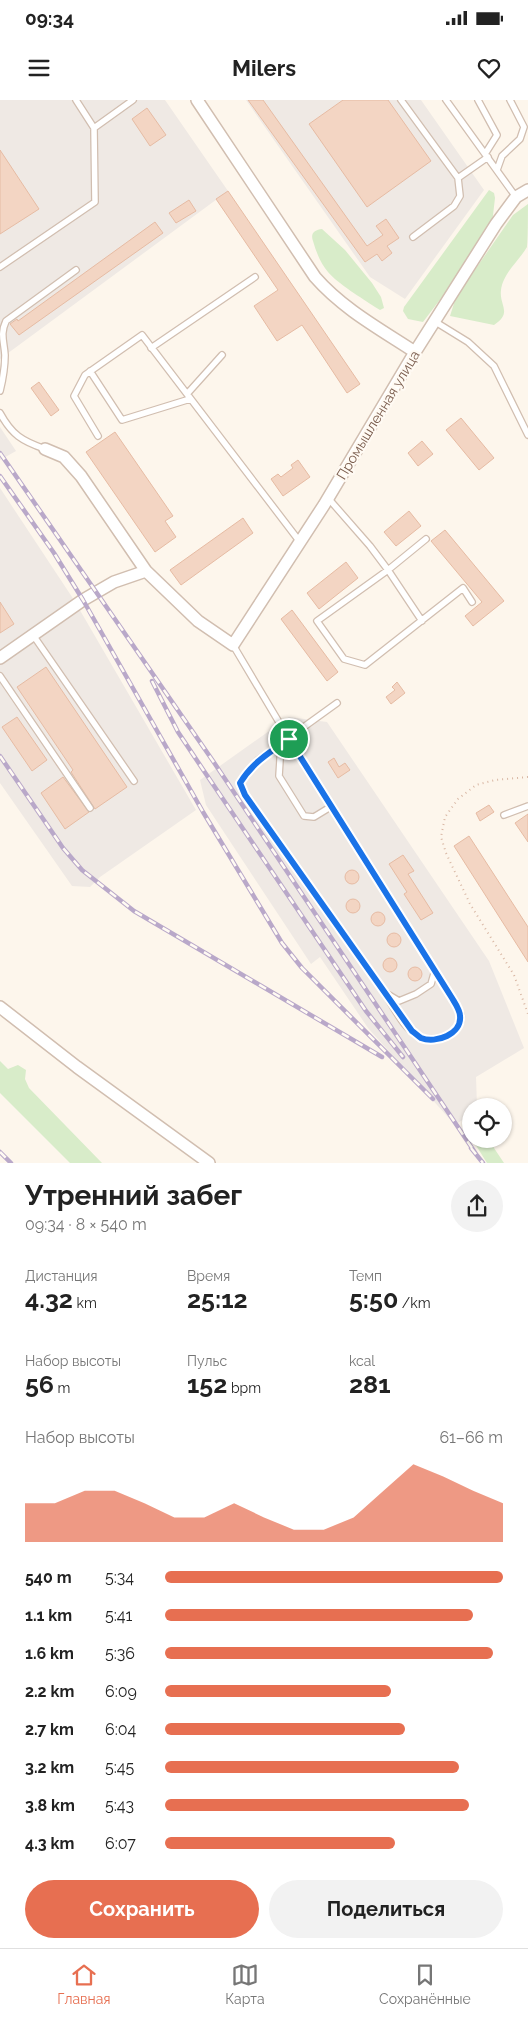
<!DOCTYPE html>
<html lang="ru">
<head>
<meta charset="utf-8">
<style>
  body { margin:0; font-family:Raleway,sans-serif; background:#f2f2f2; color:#222; height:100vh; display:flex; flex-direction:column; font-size:19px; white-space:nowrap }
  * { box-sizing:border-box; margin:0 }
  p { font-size:16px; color:#767676 }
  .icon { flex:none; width:28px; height:28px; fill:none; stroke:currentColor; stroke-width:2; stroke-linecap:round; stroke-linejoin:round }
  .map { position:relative; height:1063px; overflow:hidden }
  .panel { display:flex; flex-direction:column; background:#fff; flex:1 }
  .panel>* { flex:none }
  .tools { position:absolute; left:462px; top:998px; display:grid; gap:10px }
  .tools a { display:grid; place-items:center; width:50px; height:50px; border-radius:50%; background:#fff; box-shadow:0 1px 4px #0004; font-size:25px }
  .pin { position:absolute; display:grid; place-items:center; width:42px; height:42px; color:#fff; margin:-21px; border:2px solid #fff; border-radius:50%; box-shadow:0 1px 5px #0007 }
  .round { display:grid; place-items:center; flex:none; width:52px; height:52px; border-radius:26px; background:#f2f2f2 }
  .headline { display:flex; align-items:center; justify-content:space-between; height:85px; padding:0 25px }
  h1 { font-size:28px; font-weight:700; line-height:38px }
  .stats { display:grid; grid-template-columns:repeat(3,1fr); gap:8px; height:85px; padding:5px 25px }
  .stats div { display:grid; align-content:center }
  .stats b { font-size:25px; font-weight:700 }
  .stats small { font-size:14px; font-weight:400 }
  .stats p { font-size:14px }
  .chart { height:140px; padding:10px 25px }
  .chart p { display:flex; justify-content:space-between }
  .chart svg { width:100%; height:90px; margin-top:5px; fill:#e76f51; opacity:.7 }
  .primary-button { display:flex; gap:10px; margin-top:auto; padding:10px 25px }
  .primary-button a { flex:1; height:58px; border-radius:30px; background:#e76f51; color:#fff; font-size:20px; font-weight:700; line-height:58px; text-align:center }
  .primary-button a+a { background:#f2f2f2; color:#222 }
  ul { padding:0 25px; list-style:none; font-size:16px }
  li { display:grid; grid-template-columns:80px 60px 1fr; align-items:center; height:38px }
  li i { height:12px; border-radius:6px; background:#e76f51 }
  .status { display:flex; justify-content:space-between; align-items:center; height:35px; padding:0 25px; background:#fff; direction:ltr }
  .status svg { height:14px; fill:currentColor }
  header { display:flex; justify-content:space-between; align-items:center; height:65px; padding:0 25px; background:#fff; font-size:22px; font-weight:700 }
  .tabs { display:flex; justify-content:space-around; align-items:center; height:70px; border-top:1px solid #e0e0e0; background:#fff; font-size:14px; color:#767676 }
  .tabs a { display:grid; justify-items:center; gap:2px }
  .tabs .on { color:#e76f51 }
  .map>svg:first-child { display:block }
  .industrial { fill:#efe9e4 }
  .green { fill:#d8ecc9 }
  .building { fill:#f3d5c3; stroke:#e6bba3 }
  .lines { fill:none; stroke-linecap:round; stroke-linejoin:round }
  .lane-casing { stroke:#d1beb0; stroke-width:8 }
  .street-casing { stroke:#d1beb0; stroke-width:14 }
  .path { stroke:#d9b8a5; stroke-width:2; stroke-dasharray:1 4; stroke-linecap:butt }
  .lane { stroke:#fff; stroke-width:5.5 }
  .street { stroke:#fff; stroke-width:11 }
  .rail-casing { stroke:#b9a8c9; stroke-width:4.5 }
  .rail { stroke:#fffaf3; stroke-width:2.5; stroke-dasharray:8; stroke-linecap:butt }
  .route-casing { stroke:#fff; stroke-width:10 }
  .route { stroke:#1a73e8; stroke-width:6 }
  .labels { text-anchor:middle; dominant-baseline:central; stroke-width:4.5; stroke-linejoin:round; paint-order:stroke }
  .street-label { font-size:14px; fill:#7a5c4d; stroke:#fffaf3 }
</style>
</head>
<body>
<div class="status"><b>09:34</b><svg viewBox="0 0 49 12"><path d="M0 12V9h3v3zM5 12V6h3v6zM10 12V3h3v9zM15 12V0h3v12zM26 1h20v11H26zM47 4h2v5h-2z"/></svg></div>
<header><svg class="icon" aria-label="menu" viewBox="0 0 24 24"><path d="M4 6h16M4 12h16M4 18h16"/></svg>Milers<svg class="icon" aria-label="heart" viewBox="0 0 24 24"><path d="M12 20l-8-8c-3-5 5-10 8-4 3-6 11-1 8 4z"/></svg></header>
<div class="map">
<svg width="528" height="1063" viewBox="0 0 528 1063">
  <rect width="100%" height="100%" fill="#fdf6ec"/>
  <!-- industrial -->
  <path class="industrial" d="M0,0H165L228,91L0,259Z
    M246,0H421L484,90L405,199L370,177Z
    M0,327L16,351L0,360Z
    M0,388L74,500L196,710L100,777L90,787L72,786L0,683Z
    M289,617L327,622L489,861L524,948L476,977L477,1006H471V1014L455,1025L368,928L320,857L311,864L206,705L200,680Z"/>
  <!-- green -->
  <path class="green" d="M489,90L494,93L495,98L492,124L461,172L423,222L408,219L403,211L404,207Z
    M528,104C528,112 528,142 527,147C519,161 503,173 501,190C499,206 513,212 494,225L450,216L456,197L513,115Z
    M322,129L345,150L372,183L381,197L384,208L380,210L375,207C362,198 338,184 328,172C321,164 316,152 313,141C310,133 315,130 322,129Z
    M0,961L8,969L18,965L26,970L25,979L29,988L102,1063H70L0,993Z
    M472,1039H488L504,1063H487Z"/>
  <!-- building -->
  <path class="building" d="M248,0H263L367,146L383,135L376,126L386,119L399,138L387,146L392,153L382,161L377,154L365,162Z
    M343,0H388L431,61L367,107L309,24Z
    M147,8L166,35L150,46L132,19Z
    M0,50L39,109L0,134Z
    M228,91L360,284L347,293L302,225L277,241L254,206L278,190L216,99Z
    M189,100L196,111L176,123L169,113Z
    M155,122L163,133L19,235L10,224L17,219L18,221Z
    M39,282L59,310L51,316L31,288Z
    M461,318L494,358L479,370L446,330Z
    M115,332L173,416L165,421L176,437L155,452L86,352Z
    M422,341L433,354L418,366L408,353Z
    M298,360L310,377L283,396L271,379L278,374L281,377L293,368L291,365Z
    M409,411L421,426L396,446L384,432Z
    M243,418L253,433L181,485L170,470Z
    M445,430L504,501L473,526L465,516L482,502L431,441Z
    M346,462L358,478L319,509L307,493Z
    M0,502L14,524L0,533Z
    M292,510L338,572L327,581L281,519Z
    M46,567L127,687L95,709L71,672L73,670L17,587Z
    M397,582L405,593L391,604L386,597L395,590L392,587Z
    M17,617L47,660L32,671L2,627Z
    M334,658L339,667L345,663L350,670L338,678L328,662Z
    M63,677L89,712L65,729L41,693Z
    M489,705L494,712L480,721L476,713Z
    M528,714V742L515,723Z
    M469,736L528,827V862L454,746Z
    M403,755L414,771L408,774L433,813L421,820L404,794L407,792L389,764Z
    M345 777a7 7 0 1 1 14 0a7 7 0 1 1-14 0Z
    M346 806a7 7 0 1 1 14 0a7 7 0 1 1-14 0Z
    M371 819a7 7 0 1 1 14 0a7 7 0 1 1-14 0Z
    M387 840a7 7 0 1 1 14 0a7 7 0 1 1-14 0Z
    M383 865a7 7 0 1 1 14 0a7 7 0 1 1-14 0Z
    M408 874a7 7 0 1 1 14 0a7 7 0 1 1-14 0Z"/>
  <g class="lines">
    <!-- lane casing -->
    <g class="lane-casing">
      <path id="lane" d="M76,0L94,28
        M401,0L458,78L488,57
        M446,0L516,97
        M478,0L497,35L485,54
        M497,70L502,56L520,39L524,27L510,0
        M413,137L454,106L460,96L458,78
        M0,167L95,102L94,28L133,0
        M434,221L468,242L494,266L528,335
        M151,248L255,177
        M90,271L122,320L190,299
        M0,291C3,279 5,268 5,255C4,241 0,234 6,221L76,170
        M187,294L222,255
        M0,313C12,335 22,341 45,349
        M98,336L74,296L85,275L142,235L300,442
        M328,398L370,446L388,470L426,439
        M422,521L388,470L317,521L344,559L365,565L463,488L472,502
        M33,535L134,681
        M233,545L289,639L452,898C455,903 460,910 461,915C463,935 434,944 420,937C403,929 394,907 384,892
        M0,576L90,708
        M337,603L258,660L240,683L245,695L384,892L399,901L416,894L431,884L435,870
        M281,644L279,676L304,716L314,717L332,706
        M504,715L528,706"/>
    </g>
    <!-- street casing -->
    <g class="street-casing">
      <path id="street" d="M197,0L315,177C343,209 380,229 415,252
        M45,349L64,357L81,376L146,471
        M0,558L83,500L114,482L146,471L198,521L233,545L324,405L415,252L496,124L516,97L528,90
        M0,907L77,967L209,1063"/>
    </g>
    <!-- path -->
    <path class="path" d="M528,677L495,680L476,685L458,699L445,717L441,737L446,753L470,804L514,875L528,914"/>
    <!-- lane -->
    <use href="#lane" class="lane"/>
    <!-- street -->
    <use href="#street" class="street"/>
    <!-- rail casing -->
    <g class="rail-casing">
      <path id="rail" d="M0,353L213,661L476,1054
        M0,376L54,453L83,500L203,712L282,843L302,868L433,999
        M152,581L178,632L204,671L366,911L403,957
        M0,656L63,748L82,770L134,811L382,957
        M471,1048L483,1063
        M0,1052L11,1063"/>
    </g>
    <!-- rail -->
    <use href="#rail" class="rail"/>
  </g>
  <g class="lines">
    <!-- route casing -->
    <g class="route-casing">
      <path id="route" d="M289,639L452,898C455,903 460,910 460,916C462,934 436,944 421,938C418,936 415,933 412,931L245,695L240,683C252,663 270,652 289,639Z"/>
    </g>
    <!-- route -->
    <use href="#route" class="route"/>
  </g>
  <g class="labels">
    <!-- street labels -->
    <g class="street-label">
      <text transform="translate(378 315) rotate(-59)">Промышленная улица</text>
    </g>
  </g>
</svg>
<div class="tools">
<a><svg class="icon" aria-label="locate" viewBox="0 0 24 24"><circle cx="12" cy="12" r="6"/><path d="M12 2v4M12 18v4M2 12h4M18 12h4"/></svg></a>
</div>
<div class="pin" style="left:289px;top:639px;background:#1e9e55"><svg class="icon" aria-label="arrive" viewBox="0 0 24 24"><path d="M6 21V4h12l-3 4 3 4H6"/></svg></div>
</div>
<section class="panel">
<div class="headline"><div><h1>Утренний забег</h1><p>09:34 · 8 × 540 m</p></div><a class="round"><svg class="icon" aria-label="share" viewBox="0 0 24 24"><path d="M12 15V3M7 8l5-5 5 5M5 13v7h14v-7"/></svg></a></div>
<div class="stats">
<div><p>Дистанция</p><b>4.32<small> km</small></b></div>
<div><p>Время</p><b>25:12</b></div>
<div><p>Темп</p><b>5:50<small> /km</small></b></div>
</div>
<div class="stats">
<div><p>Набор высоты</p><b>56<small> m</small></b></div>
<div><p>Пульс</p><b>152<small> bpm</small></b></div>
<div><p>kcal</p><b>281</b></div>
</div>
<div class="chart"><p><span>Набор высоты</span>61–66 m</p>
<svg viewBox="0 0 160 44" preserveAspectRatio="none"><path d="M0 44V25L10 25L20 19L30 19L40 25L50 32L60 32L70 25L80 32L90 38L100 38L110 32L120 19L130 6L140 12L150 19L160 25V44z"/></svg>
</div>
<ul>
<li><b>540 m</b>5:34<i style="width:100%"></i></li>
<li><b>1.1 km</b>5:41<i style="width:91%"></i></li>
<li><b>1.6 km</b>5:36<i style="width:97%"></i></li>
<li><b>2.2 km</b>6:09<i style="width:67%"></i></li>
<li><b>2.7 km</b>6:04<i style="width:71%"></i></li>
<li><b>3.2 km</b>5:45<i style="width:87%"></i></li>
<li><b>3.8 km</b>5:43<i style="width:90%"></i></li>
<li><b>4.3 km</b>6:07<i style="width:68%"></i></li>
</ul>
<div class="primary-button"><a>Сохранить</a><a>Поделиться</a></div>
</section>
<nav class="tabs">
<a class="on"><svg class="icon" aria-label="home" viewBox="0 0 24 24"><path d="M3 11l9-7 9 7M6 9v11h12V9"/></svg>Главная</a>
<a><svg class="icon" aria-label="map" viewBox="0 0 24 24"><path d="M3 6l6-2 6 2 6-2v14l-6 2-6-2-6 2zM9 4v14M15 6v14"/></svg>Карта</a>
<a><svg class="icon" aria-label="saved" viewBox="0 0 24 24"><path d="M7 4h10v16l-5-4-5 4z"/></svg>Сохранённые</a>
</nav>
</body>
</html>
